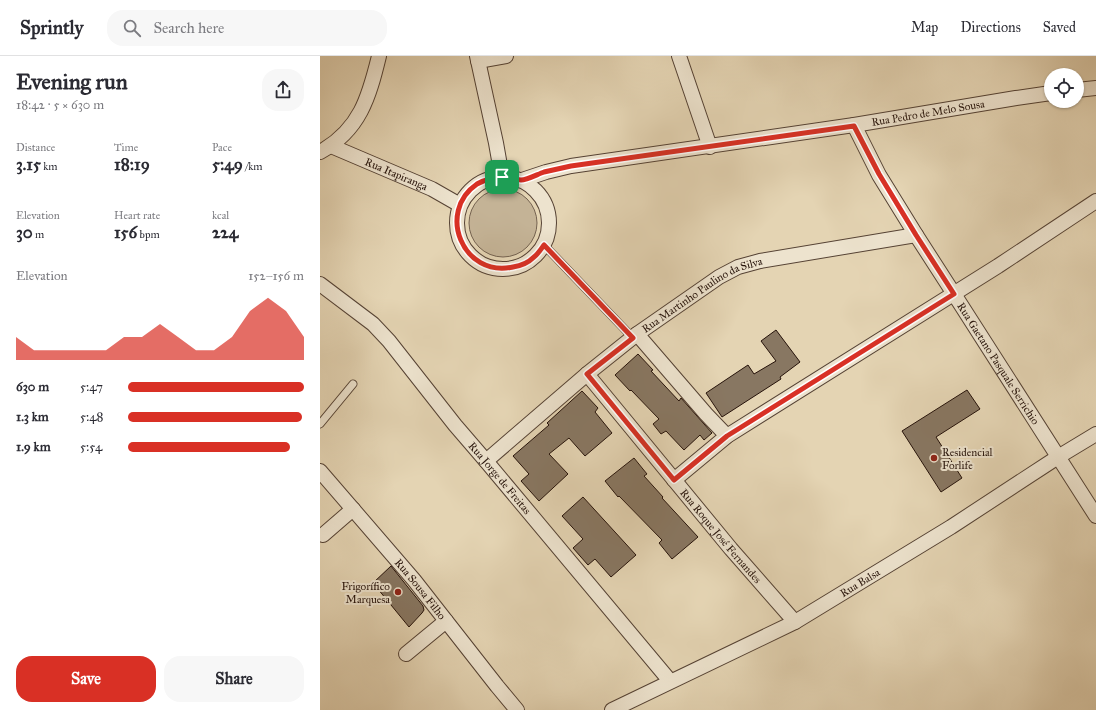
<!DOCTYPE html>
<html lang="en">
<head>
<meta charset="utf-8">
<style>
  body { margin:0; font-family:"IM FELL Great Primer",serif; background:#f7f7f7; color:#2b2b33; height:100vh; display:flex; flex-direction:column; font-size:15px; white-space:nowrap }
  * { box-sizing:border-box; margin:0 }
  p { font-size:13px; color:#7c7c81 }
  .icon { flex:none; width:22px; height:22px; fill:none; stroke:currentColor; stroke-width:2; stroke-linecap:round; stroke-linejoin:round }
  .map { position:relative; flex:1; overflow:hidden }
  .panel { display:flex; flex-direction:column; background:#fff; width:320px }
  .panel>* { flex:none }
  .buttons { position:absolute; left:724px; top:12px; display:grid; gap:8px }
  .buttons a { display:grid; place-items:center; width:40px; height:40px; border-radius:50%; background:#fff; box-shadow:0 1px 3px #0004; font-size:20px }
  .pin { position:absolute; display:grid; place-items:center; width:34px; height:34px; color:#fff; margin:-17px; border-radius:8px; box-shadow:0 2px 6px #0006 }
  .round { display:grid; place-items:center; flex:none; width:42px; height:42px; border-radius:16px; background:#f7f7f7 }
  .summary { display:flex; align-items:center; justify-content:space-between; height:68px; padding:0 16px }
  h1 { font-size:22px; font-weight:700; line-height:30px }
  .stats { display:grid; grid-template-columns:repeat(3,1fr); gap:6px; height:68px; padding:4px 16px }
  .stats div { display:grid; align-content:center }
  .stats b { font-size:17px; font-weight:700 }
  .stats small { font-size:11px; font-weight:400 }
  .stats p { font-size:11px }
  .chart { height:112px; padding:8px 16px }
  .chart p { display:flex; justify-content:space-between }
  .chart svg { width:100%; height:72px; margin-top:4px; fill:#d93025; opacity:.7 }
  .cta { display:flex; gap:8px; margin-top:auto; padding:8px 16px }
  .cta a { flex:1; height:46px; border-radius:16px; background:#d93025; color:#fff; font-size:16px; font-weight:700; line-height:46px; text-align:center }
  .cta a+a { background:#f7f7f7; color:#2b2b33 }
  ul { padding:0 16px; list-style:none; font-size:13px }
  li { display:grid; grid-template-columns:64px 48px 1fr; align-items:center; height:30px }
  li i { height:10px; border-radius:5px; background:#d93025 }
  header { display:flex; align-items:center; gap:24px; box-sizing:border-box; height:56px; padding:0 20px; background:#fff; border-bottom:1px solid #e1e1e2 }
  header strong { font-size:19px }
  nav { display:flex; gap:22px; margin-inline-start:auto; font-size:14px }
  .search { width:280px; height:36px; background:#f7f7f7; display:flex; align-items:center; gap:10px; box-sizing:border-box; padding:0 14px; border-radius:16px; color:#7c7c81; font-size:15px }
  main { display:flex; flex:1; min-height:0 }
  .map>svg:first-child { display:block }
  .green { fill:#c4b396; stroke:#746250 }
  .building { fill:#887762; stroke:#25120a }
  .lines { fill:none; stroke-linecap:round; stroke-linejoin:round }
  .lane-casing { stroke:#554234; stroke-width:9 }
  .street-casing { stroke:#554234; stroke-width:16 }
  .lane { stroke:#ede3ce; stroke-width:7 }
  .street { stroke:#ede3ce; stroke-width:14 }
  .route-casing { stroke:#fff; stroke-width:8 }
  .route { stroke:#d93025; stroke-width:5 }
  .poi-dot { fill:#8f2418; stroke:#ede3ce; stroke-width:1.5 }
  .labels { text-anchor:middle; dominant-baseline:central; stroke-width:4; stroke-linejoin:round; paint-order:stroke }
  .street-label { font-size:11px; fill:#25120a; stroke:#ede3ce }
  .poi-label { font-size:11px; fill:#25120a; stroke:#ede3ce; text-anchor:start }
</style>
</head>
<body>
<header>
<strong>Sprintly</strong>
<div class="search"><svg class="icon" aria-label="search" viewBox="0 0 24 24"><circle cx="10" cy="10" r="6"/><path d="M15 15l6 6"/></svg>Search here</div>
<nav><a>Map</a><a>Directions</a><a>Saved</a></nav>
</header>
<main>
<section class="panel">
<div class="summary"><div><h1>Evening run</h1><p>18:42 · 5 × 630 m</p></div><a class="round"><svg class="icon" aria-label="share" viewBox="0 0 24 24"><path d="M12 15V3M7 8l5-5 5 5M5 13v7h14v-7"/></svg></a></div>
<div class="stats">
<div><p>Distance</p><b>3.15<small> km</small></b></div>
<div><p>Time</p><b>18:19</b></div>
<div><p>Pace</p><b>5:49<small> /km</small></b></div>
</div>
<div class="stats">
<div><p>Elevation</p><b>30<small> m</small></b></div>
<div><p>Heart rate</p><b>156<small> bpm</small></b></div>
<div><p>kcal</p><b>224</b></div>
</div>
<div class="chart"><p><span>Elevation</span>152–156 m</p>
<svg viewBox="0 0 160 44" preserveAspectRatio="none"><path d="M0 44V30L10 38L20 38L30 38L40 38L50 38L60 30L70 30L80 22L90 30L100 38L110 38L120 30L130 14L140 6L150 14L160 30V44z"/></svg>
</div>
<ul>
<li><b>630 m</b>5:47<i style="width:100%"></i></li>
<li><b>1.3 km</b>5:48<i style="width:99%"></i></li>
<li><b>1.9 km</b>5:54<i style="width:92%"></i></li>
</ul>
<div class="cta"><a>Save</a><a>Share</a></div>
</section>
<div class="map">
<svg width="776" height="654" viewBox="0 0 776 654">
  <rect width="100%" height="100%" fill="#e4d4b3"/>
  <filter id="stains"><feTurbulence type="fractalNoise" baseFrequency=".005" numOctaves="4"/><feColorMatrix values="0 0 0 0 .2 0 0 0 0 .09 0 0 0 0 .02 0 0 0 .5 -.17"/></filter>
  <radialGradient id="worn" r=".72"><stop offset=".6" stop-color="#630" stop-opacity="0"/><stop offset="1" stop-color="#630" stop-opacity=".3"/></radialGradient>
  <!-- green -->
  <path class="green" d="M149 167a34 34 0 1 1 68 0a34 34 0 1 1-68 0Z"/>
  <!-- building -->
  <path class="building" d="M456,274L480,306L460,321L461,323L402,361L386,337L428,309L434,318L456,305L441,285Z
    M318,298L333,314L331,315L359,345L361,342L392,377L384,384L380,379L364,394L346,375L341,378L333,368L339,363L311,334L310,335L295,319Z
    M647,334L660,353L616,381L642,422L621,436L582,375Z
    M262,335L278,352L275,356L292,377L265,400L249,382L229,398L248,418L219,445L201,425L209,418L193,400L229,369L227,367Z
    M314,402L327,418L324,420L343,441L342,442L378,481L352,503L339,487L342,484L299,440L298,441L285,425Z
    M263,441L316,499L291,521L275,503L268,509L253,492L263,483L242,460Z
    M71,510L103,550L104,554L102,557L89,571L53,527Z"/>
  <g class="lines">
    <!-- lane casing -->
    <g class="lane-casing">
      <path id="lane" d="M224,189L313,282
        M0,368L33,328"/>
    </g>
    <!-- street casing -->
    <g class="street-casing">
      <g id="street">
        <path d="M157,0L176,87L182,121"/>
        <path d="M359,0L390,91"/>
        <path d="M158,5L186,0"/>
        <path d="M757,34L776,32"/>
        <path id="s1" d="M534,69L559,119L596,179L634,238L776,460"/>
        <path id="s2" d="M11,90L112,133L140,149"/>
        <path d="M0,96C40,74 49,41 59,0"/>
        <circle cx="183" cy="167" r="46"/>
        <path id="s3" d="M202,124L226,116L251,110L534,69L696,42L731,37"/>
        <path id="s4" d="M0,228L53,268L69,285L135,369L166,405L350,625"/>
        <path d="M317,278L386,358L407,380"/>
        <path id="s5" d="M267,318L411,493L475,566"/>
        <path id="s6" d="M166,405L267,318L317,278L399,221L418,211L440,205L596,179"/>
        <path id="s7" d="M0,415L94,524L177,630L197,654"/>
        <path d="M354,424L407,380L678,210L776,145"/>
        <path d="M3,479L33,453"/>
        <path d="M86,598L126,565"/>
        <path id="s8" d="M292,654L475,566L631,471L738,401L776,378"/>
      </g>
    </g>
    <!-- lane -->
    <use href="#lane" class="lane"/>
    <!-- street -->
    <use href="#street" class="street"/>
  </g>
  <g class="lines">
    <!-- route casing -->
    <g class="route-casing">
      <path id="route" d="M534,70L559,118L596,179L634,238L407,380L354,424L267,318L313,282L224,189C221,193 218,198 214,201C208,207 200,210 193,211C143,222 116,156 157,128C168,122 180,120 192,121C195,122 198,124 201,124C207,124 218,118 224,116C233,114 242,112 251,110Z"/>
    </g>
    <!-- route -->
    <use href="#route" class="route"/>
  </g>
  <!-- markers -->
  <g class="poi-dot">
    <circle cx="614" cy="402" r="4"/>
    <circle cx="78" cy="536" r="4"/>
  </g>
  <g class="labels">
    <!-- street labels -->
    <g class="street-label">
      <text stroke="none"><textPath href="#s3" startOffset="412">Rua Pedro de Melo Sousa</textPath></text>
      <text stroke="none"><textPath href="#s2" startOffset="71">Rua Itapiranga</textPath></text>
      <text stroke="none"><textPath href="#s6" startOffset="274">Rua Martinho Paulino da Silva</textPath></text>
      <text stroke="none"><textPath href="#s1" startOffset="279">Rua Gaetano Pasquale Serrichio</textPath></text>
      <text stroke="none"><textPath href="#s4" startOffset="266">Rua Jorge de Freitas</textPath></text>
      <text stroke="none"><textPath href="#s5" startOffset="210">Rua Roque José Fernandes</textPath></text>
      <text stroke="none"><textPath href="#s8" startOffset="279">Rua Balsa</textPath></text>
      <text stroke="none"><textPath href="#s7" startOffset="155">Rua Sousa Filho</textPath></text>
    </g>
    <!-- poi labels -->
    <g class="poi-label">
      <text x="622" y="396">Residencial<tspan x="622" dy="13">Forlife</tspan></text>
      <text x="70" y="530" text-anchor="end">Frigorífico<tspan x="70" dy="13">Marquesa</tspan></text>
    </g>
  </g>
  <rect width="100%" height="100%" filter="url(#stains)"/>
  <rect width="100%" height="100%" fill="url(#worn)"/>
</svg>
<div class="buttons">
<a><svg class="icon" aria-label="locate" viewBox="0 0 24 24"><circle cx="12" cy="12" r="6"/><path d="M12 2v4M12 18v4M2 12h4M18 12h4"/></svg></a>
</div>
<div class="pin" style="left:182px;top:121px;background:#1e9e55"><svg class="icon" aria-label="arrive" viewBox="0 0 24 24"><path d="M6 21V4h12l-3 4 3 4H6"/></svg></div>
</div>
</main>
</body>
</html>
